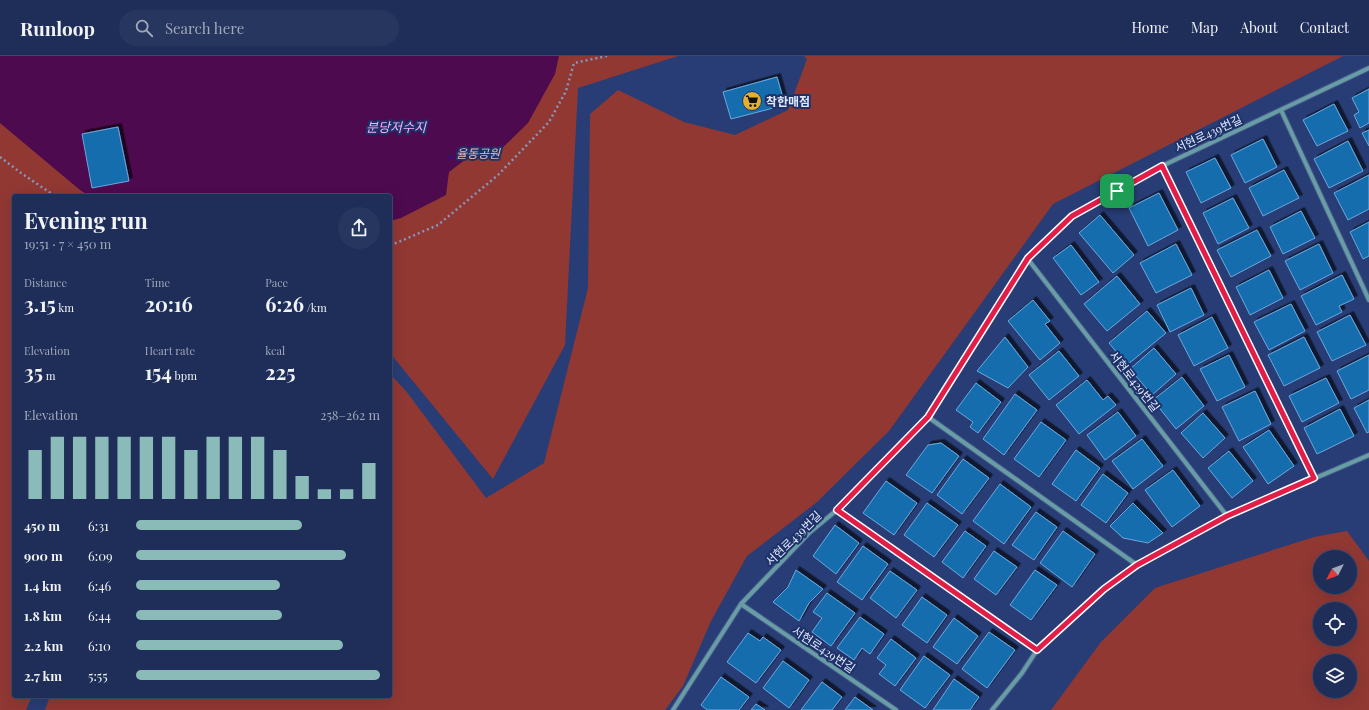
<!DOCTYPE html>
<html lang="en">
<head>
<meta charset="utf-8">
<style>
  body { margin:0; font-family:"Playfair Display","Noto Sans KR",serif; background:#26365e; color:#f1f3f6; height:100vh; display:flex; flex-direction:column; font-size:15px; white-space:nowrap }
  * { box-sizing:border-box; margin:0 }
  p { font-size:13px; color:#a1a8ba }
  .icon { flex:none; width:22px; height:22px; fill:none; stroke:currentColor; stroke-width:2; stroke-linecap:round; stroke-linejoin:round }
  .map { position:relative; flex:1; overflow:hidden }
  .sheet { position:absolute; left:12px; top:138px; width:380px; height:504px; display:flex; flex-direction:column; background:#1e2e58; border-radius:4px; box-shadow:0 4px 16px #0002,0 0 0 1px #3c4a6e }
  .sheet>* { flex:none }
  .needle { width:26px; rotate:228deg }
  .buttons { position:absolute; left:1313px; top:494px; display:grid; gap:8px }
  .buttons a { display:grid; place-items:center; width:44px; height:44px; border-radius:50%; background:#1e2e58; box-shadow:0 4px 16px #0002,0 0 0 1px #3c4a6e; font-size:20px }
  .pin { position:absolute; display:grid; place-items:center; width:34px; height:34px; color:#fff; margin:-17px; border-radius:8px; box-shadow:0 2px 6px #0006 }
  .round { display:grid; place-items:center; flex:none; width:42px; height:42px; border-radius:21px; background:#26365e }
  .overview { display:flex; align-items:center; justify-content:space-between; height:68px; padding:0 12px }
  h1 { font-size:22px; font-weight:700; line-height:30px }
  .metrics { display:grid; grid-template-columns:repeat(3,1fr); gap:6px; height:68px; padding:4px 12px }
  .metrics div { display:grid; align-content:center }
  .metrics b { font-size:20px; font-weight:700 }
  .metrics small { font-size:11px; font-weight:400 }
  .metrics p { font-size:11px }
  .chart { height:112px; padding:8px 12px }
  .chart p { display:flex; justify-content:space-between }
  .chart svg { width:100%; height:72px; margin-top:4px; stroke:#8bbbb9; stroke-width:6 }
  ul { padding:0 12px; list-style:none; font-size:13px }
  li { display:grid; grid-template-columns:64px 48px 1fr; align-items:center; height:30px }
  li i { height:10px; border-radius:5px; background:#8bbbb9 }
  header { display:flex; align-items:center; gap:24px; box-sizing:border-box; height:56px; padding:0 20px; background:#1e2e58; border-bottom:1px solid #3c4a6e }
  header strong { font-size:19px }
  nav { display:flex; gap:22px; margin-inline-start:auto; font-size:14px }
  .search { width:280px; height:36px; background:#26365e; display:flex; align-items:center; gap:10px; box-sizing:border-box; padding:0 14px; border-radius:22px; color:#a1a8ba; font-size:15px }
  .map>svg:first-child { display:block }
  .green { fill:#913833; fill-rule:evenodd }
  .water { fill:#4d0a4f }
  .building { fill:#136dad; stroke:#6ca8dc; filter:url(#shadow) }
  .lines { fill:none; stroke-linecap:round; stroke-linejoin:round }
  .minor-casing { stroke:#45598b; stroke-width:6 }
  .path { stroke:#8796bc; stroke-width:2.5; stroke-dasharray:2 3; stroke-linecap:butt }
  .minor { stroke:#689da5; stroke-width:4 }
  .route-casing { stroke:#fff; stroke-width:8 }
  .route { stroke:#e11d48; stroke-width:5 }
  .labels { text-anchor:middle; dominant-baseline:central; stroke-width:4; stroke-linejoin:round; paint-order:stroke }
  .poi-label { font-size:12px; font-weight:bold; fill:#e0e9fe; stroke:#1e3269; text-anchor:start }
  .street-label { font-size:12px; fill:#e0e9fe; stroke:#1e3269 }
  .park-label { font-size:12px; font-style:italic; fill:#efbab3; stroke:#1e3269 }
  .water-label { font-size:13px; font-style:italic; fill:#f8b0f9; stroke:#1e3269 }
</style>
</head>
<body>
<header>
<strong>Runloop</strong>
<div class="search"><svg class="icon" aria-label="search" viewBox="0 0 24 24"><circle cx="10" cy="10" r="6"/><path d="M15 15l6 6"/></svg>Search here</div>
<nav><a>Home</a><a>Map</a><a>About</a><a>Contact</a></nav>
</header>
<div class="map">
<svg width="1369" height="654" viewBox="0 0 1369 654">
  <defs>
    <filter id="shadow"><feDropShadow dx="3.5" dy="-3.5" stdDeviation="0" flood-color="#0009"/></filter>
  </defs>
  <rect width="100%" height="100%" fill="#283d75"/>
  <!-- green -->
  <path class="green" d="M0,0H678L578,32L565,289L493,423L390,297V140H14V640H32L26,654H0Z
    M804,0H1343L1053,148L889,375L817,446L747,500L711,565L683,630L665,654H45L50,640H390V318L406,335L486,442L544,407L588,232L590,58L618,34L684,66L735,79L788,54L807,3Z
    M1347,475L1369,505V654H1051L1101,586L1155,532L1314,481ZM1320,501H1350V531H1320ZM1320,553H1350V583H1320ZM1320,605H1350V635H1320Z"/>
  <!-- water -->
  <path class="water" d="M0,0H559L555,18L528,67L492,102L470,100L449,116L446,139L401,162L390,165V140H89L80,134L0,67Z"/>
  <!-- building -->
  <path class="building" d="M777,21L785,49L731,63L723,36Z
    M1369,33V67L1360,72L1354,59L1359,56L1352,42Z
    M1334,48L1348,75L1317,90L1303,64Z
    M118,71L129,125L92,132L82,78Z
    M1369,74V90L1362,77Z
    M1263,83L1277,111L1245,127L1231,99Z
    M1348,85L1363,115L1329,132L1314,103Z
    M1215,102L1231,132L1201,147L1186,116Z
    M1284,114L1299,142L1263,160L1249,132Z
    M1369,119V153L1348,164L1334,137Z
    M1159,137L1178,174L1148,190L1129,152Z
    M1233,142L1249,172L1218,188L1203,157Z
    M1301,155L1315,182L1283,198L1270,171Z
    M1100,159L1134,199L1113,217L1079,177Z
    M1369,166V200L1363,203L1350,176Z
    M1257,174L1271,200L1231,221L1217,194Z
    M1176,188L1192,219L1156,237L1140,207Z
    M1319,188L1333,217L1300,234L1285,205Z
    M1071,189L1099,226L1081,239L1053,202Z
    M1269,214L1283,242L1250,259L1236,231Z
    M1342,219L1354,243L1339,250L1342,256L1316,269L1301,240Z
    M1117,220L1140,248L1107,275L1084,248Z
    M1191,232L1204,259L1170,276L1157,249Z
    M1033,244L1050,265L1045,268L1060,287L1040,304L1008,265Z
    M1291,248L1305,275L1269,294L1254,266Z
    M1147,255L1166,277L1127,309L1109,287Z
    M1350,259L1366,289L1332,305L1317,276Z
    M1212,261L1228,292L1194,310L1178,279Z
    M1005,281L1028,311L1008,332L977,315Z
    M1304,281L1320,312L1284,330L1268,299Z
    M1154,292L1176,318L1152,339L1130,313Z
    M1059,295L1079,320L1049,344L1029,319Z
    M1229,299L1245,331L1217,345L1200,313Z
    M1369,299V334L1351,343L1337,315Z
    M1182,321L1204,350L1176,373L1153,344Z
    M1326,322L1339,347L1302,366L1289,340Z
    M1087,324L1103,344L1108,340L1116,349L1079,378L1056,349Z
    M976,327L1001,346L978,377L970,371L973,366L956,354Z
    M1255,335L1271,368L1239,385L1222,351Z
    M1015,338L1037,354L1004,399L983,383Z
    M1369,344V376L1367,377L1354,352Z
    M1340,353L1354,380L1317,398L1304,372Z
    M1118,356L1136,380L1105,404L1087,379Z
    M1203,357L1225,382L1203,402L1181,377Z
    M1041,366L1066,384L1039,421L1014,403Z
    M1269,374L1294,410L1268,428L1243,391Z
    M1142,383L1163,410L1133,433L1112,405Z
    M941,387L959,400L932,437L906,419L928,389Z
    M1076,394L1100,412L1076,445L1052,428Z
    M1229,395L1253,425L1232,442L1208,412Z
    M963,403L989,422L962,458L937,439Z
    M1173,414L1200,450L1172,471L1145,434Z
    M1103,418L1128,437L1106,467L1081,449Z
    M886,425L917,447L894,479L863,457Z
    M1000,428L1031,451L1004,488L973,465Z
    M927,447L958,469L934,501L904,479Z
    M1133,447L1163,477L1148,487L1123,482L1110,470Z
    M1036,456L1057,471L1034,504L1012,489Z
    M835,469L859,487L836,518L813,500Z
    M965,475L986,490L963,522L942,506Z
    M1063,475L1095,498L1072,531L1040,507Z
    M863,490L888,508L862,544L837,526Z
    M994,495L1017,511L996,539L974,523Z
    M796,514L823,533L809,547L799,565L773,546L788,531Z
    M1035,514L1057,529L1031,564L1010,549Z
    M890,515L917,534L896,562L870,542Z
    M827,537L855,557L831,590L812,576L822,562L813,556Z
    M922,541L947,559L927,587L902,569Z
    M860,561L884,578L870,598L862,592L854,604L837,592Z
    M954,562L978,580L957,608L933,591Z
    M989,576L1015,594L987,632L962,613Z
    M748,577L760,585L763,581L781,594L756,627L727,606Z
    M891,583L916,602L895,630L879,618L886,609L877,602Z
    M924,600L950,619L925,652L900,634Z
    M783,605L809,624L789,652L763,632Z
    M721,621L749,641L739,654H707L701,649Z
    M954,623L979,641L970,654H933Z
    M822,626L842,641L832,654H801Z
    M855,641L873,654H845Z
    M756,648L765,654H751Z"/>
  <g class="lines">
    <!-- minor casing -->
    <g class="minor-casing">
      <path id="minor" d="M1281,54L1369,244
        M1162,110L1314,422
        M1027,202L1227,460
        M928,361L1137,509
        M837,454L1037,594
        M741,548L896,654
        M673,654L741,548L809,477L837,454L928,361L1027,202L1072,160L1162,110L1369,12
        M992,654L1022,617L1037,594L1104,533L1137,509L1227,460L1369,399"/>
    </g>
    <!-- path -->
    <path class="path" d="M0,101L21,117L55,140
      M390,189L396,187L438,169L498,119L549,66L566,35L574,7L607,0"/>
    <!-- minor -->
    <use href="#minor" class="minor"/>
  </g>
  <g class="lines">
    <!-- route casing -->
    <g class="route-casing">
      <path id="route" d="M1162,110L1314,422L1227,460L1137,509L1104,533L1037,594L837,454L928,361L1028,202L1072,160Z"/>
    </g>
    <!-- route -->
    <use href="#route" class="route"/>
  </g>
  <!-- icons -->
  <defs>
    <g id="supermarket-disc" transform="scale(1)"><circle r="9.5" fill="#e0b034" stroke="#1e3269"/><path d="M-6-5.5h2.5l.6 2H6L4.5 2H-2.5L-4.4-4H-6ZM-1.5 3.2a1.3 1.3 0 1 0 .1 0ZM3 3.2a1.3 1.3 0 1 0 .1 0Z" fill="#111"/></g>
  </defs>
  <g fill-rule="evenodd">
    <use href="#supermarket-disc" x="752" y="45"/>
  </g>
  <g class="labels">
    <!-- poi labels -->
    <g class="poi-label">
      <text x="766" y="45">착한매점</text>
    </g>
    <!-- street labels -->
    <g class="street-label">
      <text transform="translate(1208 77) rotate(-25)">서현로439번길</text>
      <text transform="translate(1135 325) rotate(52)">서현로429번길</text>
      <text transform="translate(793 482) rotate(-44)">서현로439번길</text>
      <text transform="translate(824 593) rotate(34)">서현로429번길</text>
    </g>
    <!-- park labels -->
    <g class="park-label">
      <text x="478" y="97">율동공원</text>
    </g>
    <!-- water labels -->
    <g class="water-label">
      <text x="396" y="70">분당저수지</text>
    </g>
  </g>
</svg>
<div class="buttons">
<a><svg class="needle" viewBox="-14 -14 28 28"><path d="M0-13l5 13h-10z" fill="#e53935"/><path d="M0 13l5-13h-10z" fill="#a1a8ba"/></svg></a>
<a><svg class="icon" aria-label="locate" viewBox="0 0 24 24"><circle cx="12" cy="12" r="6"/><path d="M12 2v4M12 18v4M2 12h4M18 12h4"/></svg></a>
<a><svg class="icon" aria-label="layers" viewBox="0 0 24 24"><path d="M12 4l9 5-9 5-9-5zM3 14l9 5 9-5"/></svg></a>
</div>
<div class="pin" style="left:1117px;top:135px;background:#1e9e55"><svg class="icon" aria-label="arrive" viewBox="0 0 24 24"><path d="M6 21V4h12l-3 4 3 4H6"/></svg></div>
<section class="sheet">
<div class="overview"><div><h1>Evening run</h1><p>19:51 · 7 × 450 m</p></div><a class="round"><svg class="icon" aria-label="share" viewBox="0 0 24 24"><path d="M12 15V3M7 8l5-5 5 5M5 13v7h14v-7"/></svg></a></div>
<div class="metrics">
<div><p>Distance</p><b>3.15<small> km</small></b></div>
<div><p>Time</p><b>20:16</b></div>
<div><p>Pace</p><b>6:26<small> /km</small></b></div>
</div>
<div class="metrics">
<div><p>Elevation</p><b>35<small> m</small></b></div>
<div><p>Heart rate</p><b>154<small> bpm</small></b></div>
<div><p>kcal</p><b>225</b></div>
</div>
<div class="chart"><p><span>Elevation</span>258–262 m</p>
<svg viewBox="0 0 160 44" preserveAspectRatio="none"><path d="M5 44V14M15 44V6M25 44V6M35 44V6M45 44V6M55 44V6M65 44V6M75 44V14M85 44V6M95 44V6M105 44V6M115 44V14M125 44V30M135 44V38M145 44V38M155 44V22"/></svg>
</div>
<ul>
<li><b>450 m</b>6:31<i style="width:68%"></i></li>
<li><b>900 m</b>6:09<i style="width:86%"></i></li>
<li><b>1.4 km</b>6:46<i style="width:59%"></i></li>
<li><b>1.8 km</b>6:44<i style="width:60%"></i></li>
<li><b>2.2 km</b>6:10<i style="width:85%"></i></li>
<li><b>2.7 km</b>5:55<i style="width:100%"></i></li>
</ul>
</section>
</div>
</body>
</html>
